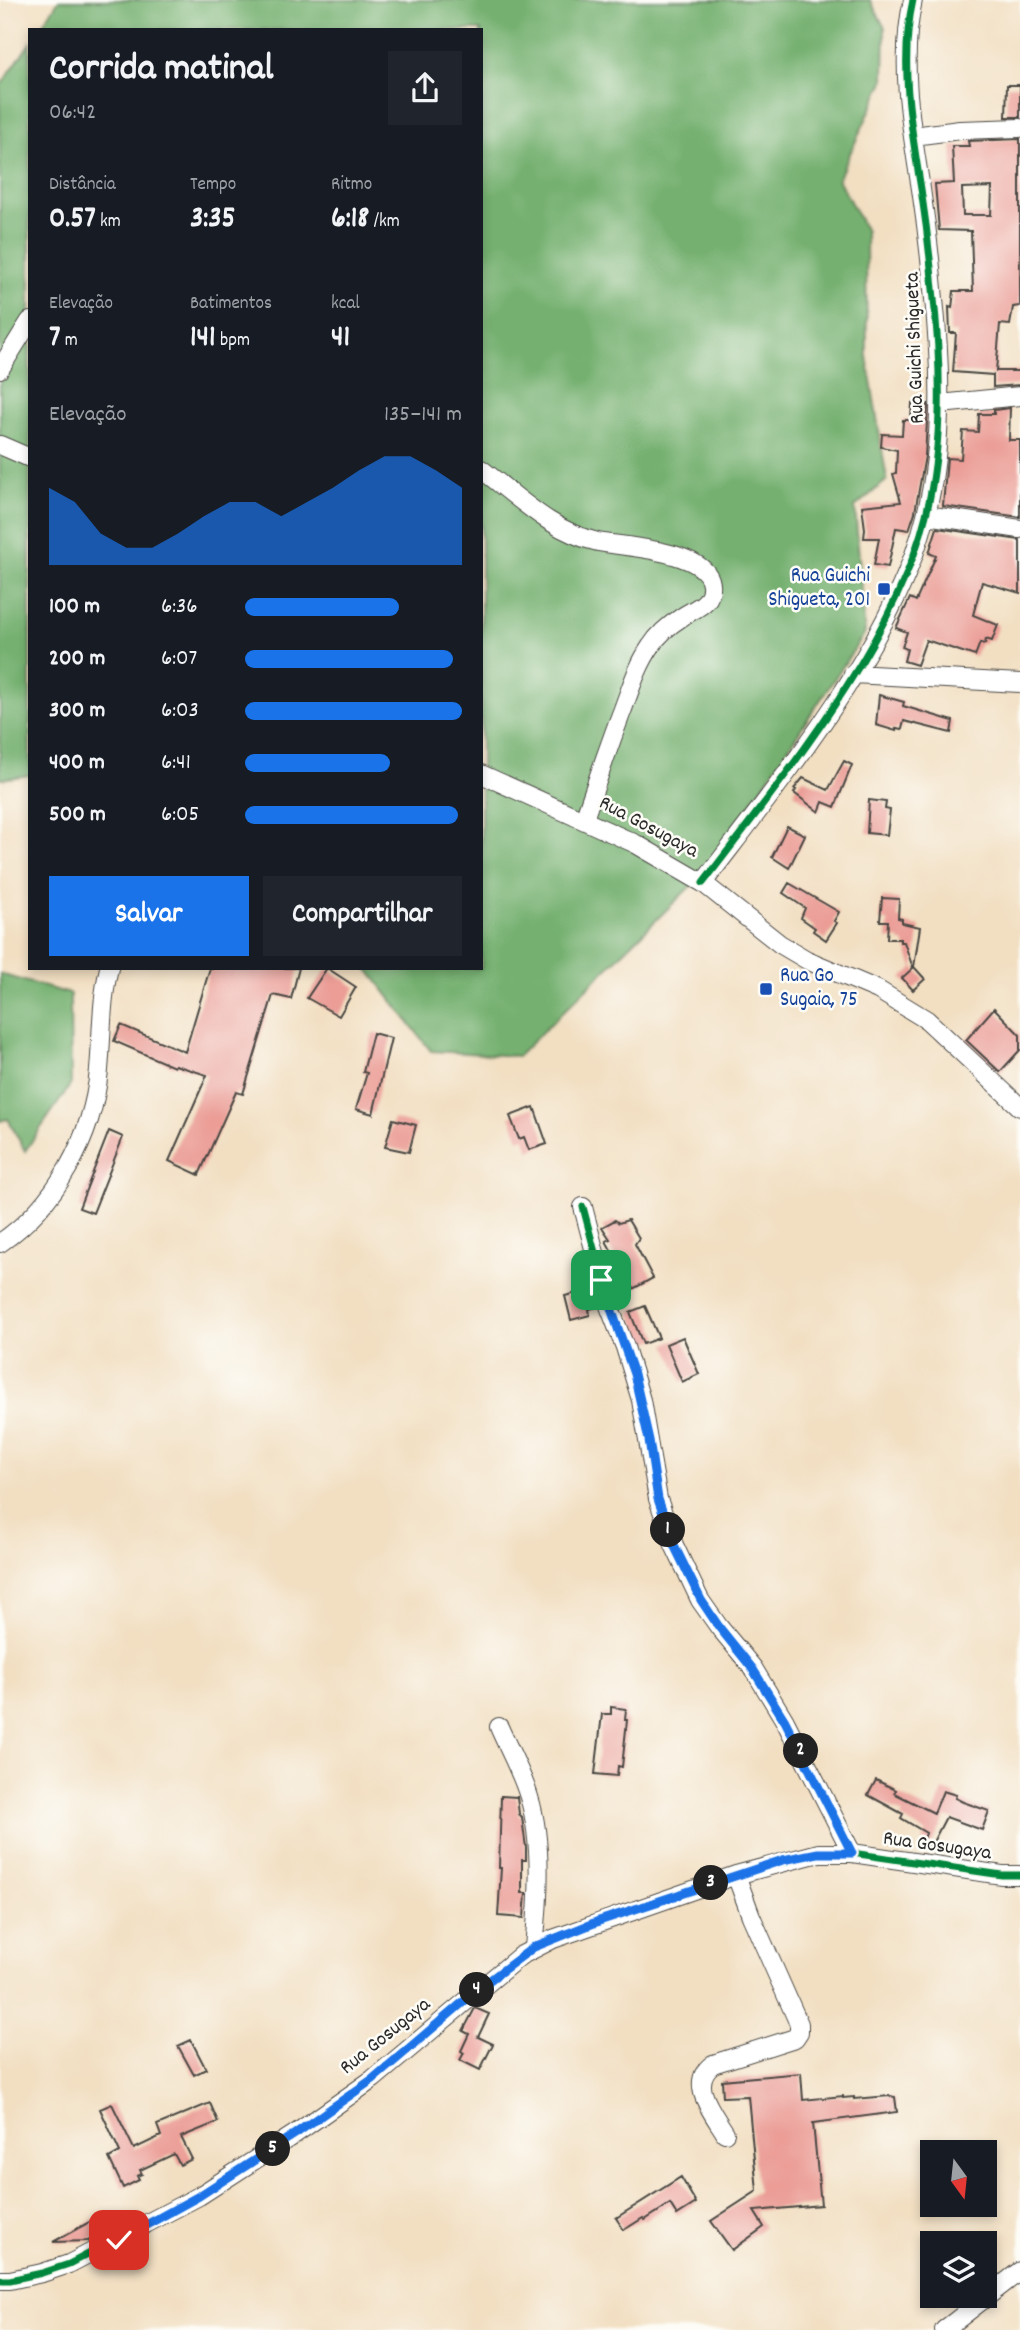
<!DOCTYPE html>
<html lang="pt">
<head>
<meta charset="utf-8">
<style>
  body { margin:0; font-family:Dekko,sans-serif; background:#20242c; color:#f1f3f6; height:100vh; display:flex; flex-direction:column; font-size:26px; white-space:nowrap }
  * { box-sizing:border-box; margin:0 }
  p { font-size:23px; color:#9ea1a6 }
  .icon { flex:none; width:38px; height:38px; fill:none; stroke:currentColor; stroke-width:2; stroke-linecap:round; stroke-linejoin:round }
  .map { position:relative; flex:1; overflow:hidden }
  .sheet { position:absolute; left:28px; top:28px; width:455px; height:942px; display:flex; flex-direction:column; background:#171b24; border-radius:0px; box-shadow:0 4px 10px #0003 }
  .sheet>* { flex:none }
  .needle { width:46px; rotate:165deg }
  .fabs { position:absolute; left:920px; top:2140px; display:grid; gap:14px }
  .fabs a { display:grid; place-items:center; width:77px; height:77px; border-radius:0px; background:#171b24; box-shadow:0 4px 10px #0003; font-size:35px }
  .pin { position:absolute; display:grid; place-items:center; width:60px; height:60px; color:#fff; margin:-30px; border-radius:14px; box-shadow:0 4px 10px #0006 }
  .km { position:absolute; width:35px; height:35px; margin:-18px; border-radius:50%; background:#222; color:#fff; font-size:19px; line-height:35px; text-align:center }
  .round { display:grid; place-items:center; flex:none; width:74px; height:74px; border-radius:0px; background:#20242c }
  .summary { display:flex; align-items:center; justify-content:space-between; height:119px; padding:0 21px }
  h1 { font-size:38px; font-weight:700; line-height:52px }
  .metrics { display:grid; grid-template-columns:repeat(3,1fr); gap:10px; height:119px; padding:7px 21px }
  .metrics div { display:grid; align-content:center }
  .metrics b { font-size:30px; font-weight:700 }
  .metrics small { font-size:19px; font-weight:400 }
  .metrics p { font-size:19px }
  .chart { height:196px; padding:14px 21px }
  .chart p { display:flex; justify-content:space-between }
  .chart svg { width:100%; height:126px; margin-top:7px; fill:#1a73e8; opacity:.7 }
  .cta { display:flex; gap:14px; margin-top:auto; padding:14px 21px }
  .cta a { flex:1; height:80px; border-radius:0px; background:#1a73e8; color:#fff; font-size:28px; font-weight:700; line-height:80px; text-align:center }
  .cta a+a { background:#20242c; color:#f1f3f6 }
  ul { padding:0 21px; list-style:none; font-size:23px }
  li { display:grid; grid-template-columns:112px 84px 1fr; align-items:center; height:52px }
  li i { height:18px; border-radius:9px; background:#1a73e8 }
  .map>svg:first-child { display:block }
  .forest { fill:#74b06f; stroke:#506e4d; stroke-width:2 }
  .building { fill:#eb9d96; fill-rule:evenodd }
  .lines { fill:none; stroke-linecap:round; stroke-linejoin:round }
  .minor-casing { stroke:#494642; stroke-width:20 }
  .minor { stroke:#fff; stroke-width:18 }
  .cycleway-casing { stroke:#fdfcf7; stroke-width:11 }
  .cycleway { stroke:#00873e; stroke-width:7 }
  .route-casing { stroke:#fff; stroke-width:14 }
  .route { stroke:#1a73e8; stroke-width:9 }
  .transit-dot { fill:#1a4fb4; stroke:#fdfcf7; stroke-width:2.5 }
  .labels { text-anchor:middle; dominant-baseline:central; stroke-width:5; stroke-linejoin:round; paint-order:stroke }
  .street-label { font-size:21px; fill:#2b2b2b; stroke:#fdfcf7 }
  .transit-label { font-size:21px; fill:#164399; stroke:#fdfcf7; text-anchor:end }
</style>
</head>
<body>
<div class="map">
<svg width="1020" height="2330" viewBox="0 0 1020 2330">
  <rect width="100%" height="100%" fill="#fdfcf7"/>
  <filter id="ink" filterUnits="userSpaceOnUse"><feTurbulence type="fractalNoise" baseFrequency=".0143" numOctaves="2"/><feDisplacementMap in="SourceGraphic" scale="14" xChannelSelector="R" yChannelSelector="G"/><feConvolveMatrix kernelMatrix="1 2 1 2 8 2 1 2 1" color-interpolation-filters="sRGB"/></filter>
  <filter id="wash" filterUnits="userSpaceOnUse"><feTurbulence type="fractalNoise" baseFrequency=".00686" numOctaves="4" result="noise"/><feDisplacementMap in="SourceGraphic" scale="28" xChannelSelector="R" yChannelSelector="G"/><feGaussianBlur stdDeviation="1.57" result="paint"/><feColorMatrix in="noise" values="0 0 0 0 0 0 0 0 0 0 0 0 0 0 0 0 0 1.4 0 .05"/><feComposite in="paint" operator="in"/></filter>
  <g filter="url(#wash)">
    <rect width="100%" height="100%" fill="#f2dfc2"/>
    <!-- forest -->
    <path class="forest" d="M59,0H870L885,28L884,81L838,179L866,231L867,356L887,480L855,507L865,633L707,870L518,1056L431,1051L367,968H481V30H39Z
      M30,43V775L0,779V86Z
      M0,974L70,994L71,1084L25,1151L8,1119L0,1121Z"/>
    <g id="blocks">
      <!-- building -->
      <path class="building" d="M1007,85H1020V117H1006Z
        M1020,139V306L1013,307L1010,325L1000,324L996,371H1020V385L993,387V375L953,372L956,333H950L949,307L952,308L954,291H973L971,231L939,230L935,184L954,183L952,146H969L968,141ZM992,187L991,215H963L962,188Z
        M912,403L928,404L925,456L915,512L909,530L896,528L888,567L874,565L879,538H864L865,529L862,506L901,502L893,474L896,473L897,450L881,447L882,434L902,435L903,420H911Z
        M1010,408L1009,440H1020V517L943,506L947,458L961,459L963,431L978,432L979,414H994V410Z
        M937,528L1020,540V593L982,582L973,615L998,625L992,641L986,639L985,644L980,643L975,656L926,640L917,665L904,661L907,649L902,647L907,632L896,628L910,598L916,601L936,556L929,553Z
        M879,695L904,702L903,706L953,721L951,733L904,721L902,729L896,728V731L876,725Z
        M844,761L852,765L835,807L823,802L819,812L794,793L796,790L794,789L803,778L828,790Z
        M869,800L886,802L885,809L890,810L887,835L867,833Z
        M787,826L805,835L789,868L772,857Z
        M789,883L839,912L834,921L837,923L826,940L813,931L815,928L801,918L805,908L783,893Z
        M882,898L899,899L898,918L902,919V923L920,927L914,967L925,979L913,990L902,978L913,968L904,942H900V939H887L888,921H880Z
        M210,968H299L291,999L273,995L243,1094L236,1092L199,1175L169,1161L207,1075L175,1065L174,1067L114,1041L121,1025L185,1052Z
        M327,968L356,987L339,1016L307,998Z
        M994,1008L1020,1035V1050L1000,1072L966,1040Z
        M373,1033L391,1038L373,1114L356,1109L367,1073L363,1072Z
        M534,1107L547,1144L529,1150L524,1137L519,1139L510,1116Z
        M393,1119L416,1125L409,1152L385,1147Z
        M109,1131L123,1137L93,1213L79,1208Z
        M615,1220L619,1223L628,1220L639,1238L635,1244L653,1278L633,1289L606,1241L610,1239L602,1227Z
        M593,1289L598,1307L589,1309L590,1315L571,1320L565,1296Z
        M645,1306L659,1338L643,1344L630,1312Z
        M683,1337L699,1374L682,1382L666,1344Z
        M611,1707L626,1709L625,1720H627L622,1767L618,1766L617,1776L595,1774L602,1714H611Z
        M876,1780L896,1790L894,1793L934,1813L943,1791L956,1795L955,1798L963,1802L989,1811L982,1830L946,1817L931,1846L923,1842L926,1833L901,1818L903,1814L868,1795Z
        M501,1796L517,1797L519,1814L522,1817L526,1848V1860H522V1893H526L524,1918L498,1916L501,1868H499Z
        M475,2008L489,2014L478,2037L493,2044L480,2070L460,2060L464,2053L461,2051L469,2034L463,2031Z
        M191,2040L206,2069L194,2075L178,2046Z
        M801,2073L803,2100L843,2096V2098L854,2097V2099L890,2096L895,2097L897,2112L813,2123L821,2205L754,2211L764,2227L732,2250L711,2221L757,2191L748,2096L723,2097L722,2080Z
        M210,2103L218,2122L181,2137L192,2159L180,2165L174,2154L140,2170L142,2174L137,2176L139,2180L123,2188L109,2158L120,2152L100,2109L112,2104L134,2149L161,2136L157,2125Z
        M681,2177L696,2203L677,2215L670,2204L645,2220L643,2218L624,2230L616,2218Z
        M102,2215L110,2229L102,2234L88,2241L53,2242Z"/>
    </g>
  </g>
  <g filter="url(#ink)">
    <use href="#blocks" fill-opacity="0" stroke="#494642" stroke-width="2"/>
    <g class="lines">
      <!-- minor casing -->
      <g class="minor-casing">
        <path id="minor" d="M913,136L960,130L1020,128
          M0,369L30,321
          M940,404L1020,396
          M0,445L30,458
          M481,469C517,496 552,532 598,542C624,547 707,550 711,584C713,604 695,608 682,617C671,624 658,635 651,646C638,665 631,687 623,709C609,745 597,782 584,819
          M926,515L1020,529
          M853,674L1020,683
          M481,774L636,844L703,883L780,944L807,960L878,990L927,1020L1020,1107
          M703,883C782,779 895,643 926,515C944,441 941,363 933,289C930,255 926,222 921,189C911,127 899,62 913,0
          M583,1207L609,1306L625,1347L641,1400L658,1499L674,1545L700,1600L719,1627L753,1668L785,1721L852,1853
          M0,1243C56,1205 93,1137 99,1070C102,1036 101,1001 109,968
          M499,1727C509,1750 522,1773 529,1797C543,1842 539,1900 534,1947
          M725,2133C713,2113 687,2083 713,2064L795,2038L799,2032V2024L751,1916L736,1875
          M0,2280H10L42,2273L69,2264L199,2196L295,2134L373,2079L520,1956L553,1939L736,1875L819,1853H852L1002,1875H1020
          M944,2330L1020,2271"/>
      </g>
      <!-- minor -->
      <use href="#minor" class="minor"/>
      <!-- cycleway casing -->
      <g class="cycleway-casing">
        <path id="cycleway" d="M703,883C782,779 895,643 926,515C944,441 941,363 933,289C930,255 926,222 921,189C911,127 899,62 913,0
          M583,1207L609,1306L625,1347L641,1400L658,1499L674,1545L700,1600L719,1627L753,1668L785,1721L852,1853
          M0,2280H10L42,2273L69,2264L199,2196L295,2134L373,2079L520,1956L553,1939L736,1875L819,1853H852L1002,1875H1020"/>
      </g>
      <!-- cycleway -->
      <use href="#cycleway" class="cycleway"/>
    </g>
  </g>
  <g class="lines" filter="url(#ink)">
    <!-- route casing -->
    <g class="route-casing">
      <path id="route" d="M119,2240L199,2196L295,2134L373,2079L482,1986L534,1947L599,1921L783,1860L818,1853H852L785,1721L752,1668L719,1627L701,1600L674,1545L658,1499L649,1440L634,1374L601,1280"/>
    </g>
    <!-- route -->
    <use href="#route" class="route"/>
  </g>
  <!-- markers -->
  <g class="transit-dot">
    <rect x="877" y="582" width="14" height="14" rx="3.5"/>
    <rect x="759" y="982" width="14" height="14" rx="3.5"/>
  </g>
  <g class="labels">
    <!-- street labels -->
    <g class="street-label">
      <text transform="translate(916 348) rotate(-92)">Rua Guichi Shigueta</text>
      <text transform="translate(648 828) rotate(28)">Rua Gosugaya</text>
      <text transform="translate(937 1847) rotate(8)">Rua Gosugaya</text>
      <text transform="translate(386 2037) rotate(-39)">Rua Gosugaya</text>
    </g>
    <!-- transit labels -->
    <g class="transit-label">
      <text x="870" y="577">Rua Guichi<tspan x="870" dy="24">Shigueta, 201</tspan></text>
      <text x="780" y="977" text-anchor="start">Rua Go<tspan x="780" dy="24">Sugaia, 75</tspan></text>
    </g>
  </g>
</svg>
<div class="fabs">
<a><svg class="needle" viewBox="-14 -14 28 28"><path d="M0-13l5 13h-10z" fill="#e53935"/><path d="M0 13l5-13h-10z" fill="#9ea1a6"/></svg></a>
<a><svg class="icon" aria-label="layers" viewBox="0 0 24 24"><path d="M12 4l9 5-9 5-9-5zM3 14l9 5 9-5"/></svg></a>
</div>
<div class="pin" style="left:601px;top:1280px;background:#1e9e55"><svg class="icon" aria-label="arrive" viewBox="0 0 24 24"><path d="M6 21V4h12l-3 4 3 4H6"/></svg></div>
<div class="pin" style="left:119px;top:2240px;background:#d93025"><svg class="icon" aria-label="check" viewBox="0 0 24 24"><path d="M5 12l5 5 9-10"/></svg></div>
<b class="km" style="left:668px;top:1530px">1</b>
<b class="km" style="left:801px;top:1751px">2</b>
<b class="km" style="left:711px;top:1883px">3</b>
<b class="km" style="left:477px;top:1990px">4</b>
<b class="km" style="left:273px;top:2149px">5</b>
<section class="sheet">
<div class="summary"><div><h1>Corrida matinal</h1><p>06:42</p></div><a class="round"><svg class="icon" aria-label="share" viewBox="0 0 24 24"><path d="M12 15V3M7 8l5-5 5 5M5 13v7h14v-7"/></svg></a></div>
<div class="metrics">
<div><p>Distância</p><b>0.57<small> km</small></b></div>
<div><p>Tempo</p><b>3:35</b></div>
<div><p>Ritmo</p><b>6:18<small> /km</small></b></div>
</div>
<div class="metrics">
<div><p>Elevação</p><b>7<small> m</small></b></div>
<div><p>Batimentos</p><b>141<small> bpm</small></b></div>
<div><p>kcal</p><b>41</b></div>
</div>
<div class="chart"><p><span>Elevação</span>135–141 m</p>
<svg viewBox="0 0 160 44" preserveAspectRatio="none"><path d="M0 44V17L10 22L20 33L30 38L40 38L50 33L60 27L70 22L80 22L90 27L100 22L110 17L120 11L130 6L140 6L150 11L160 17V44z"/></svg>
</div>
<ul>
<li><b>100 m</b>6:36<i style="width:71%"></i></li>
<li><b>200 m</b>6:07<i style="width:96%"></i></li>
<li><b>300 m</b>6:03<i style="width:100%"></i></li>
<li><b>400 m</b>6:41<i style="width:67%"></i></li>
<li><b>500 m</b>6:05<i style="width:98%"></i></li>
</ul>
<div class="cta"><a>Salvar</a><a>Compartilhar</a></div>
</section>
</div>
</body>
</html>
